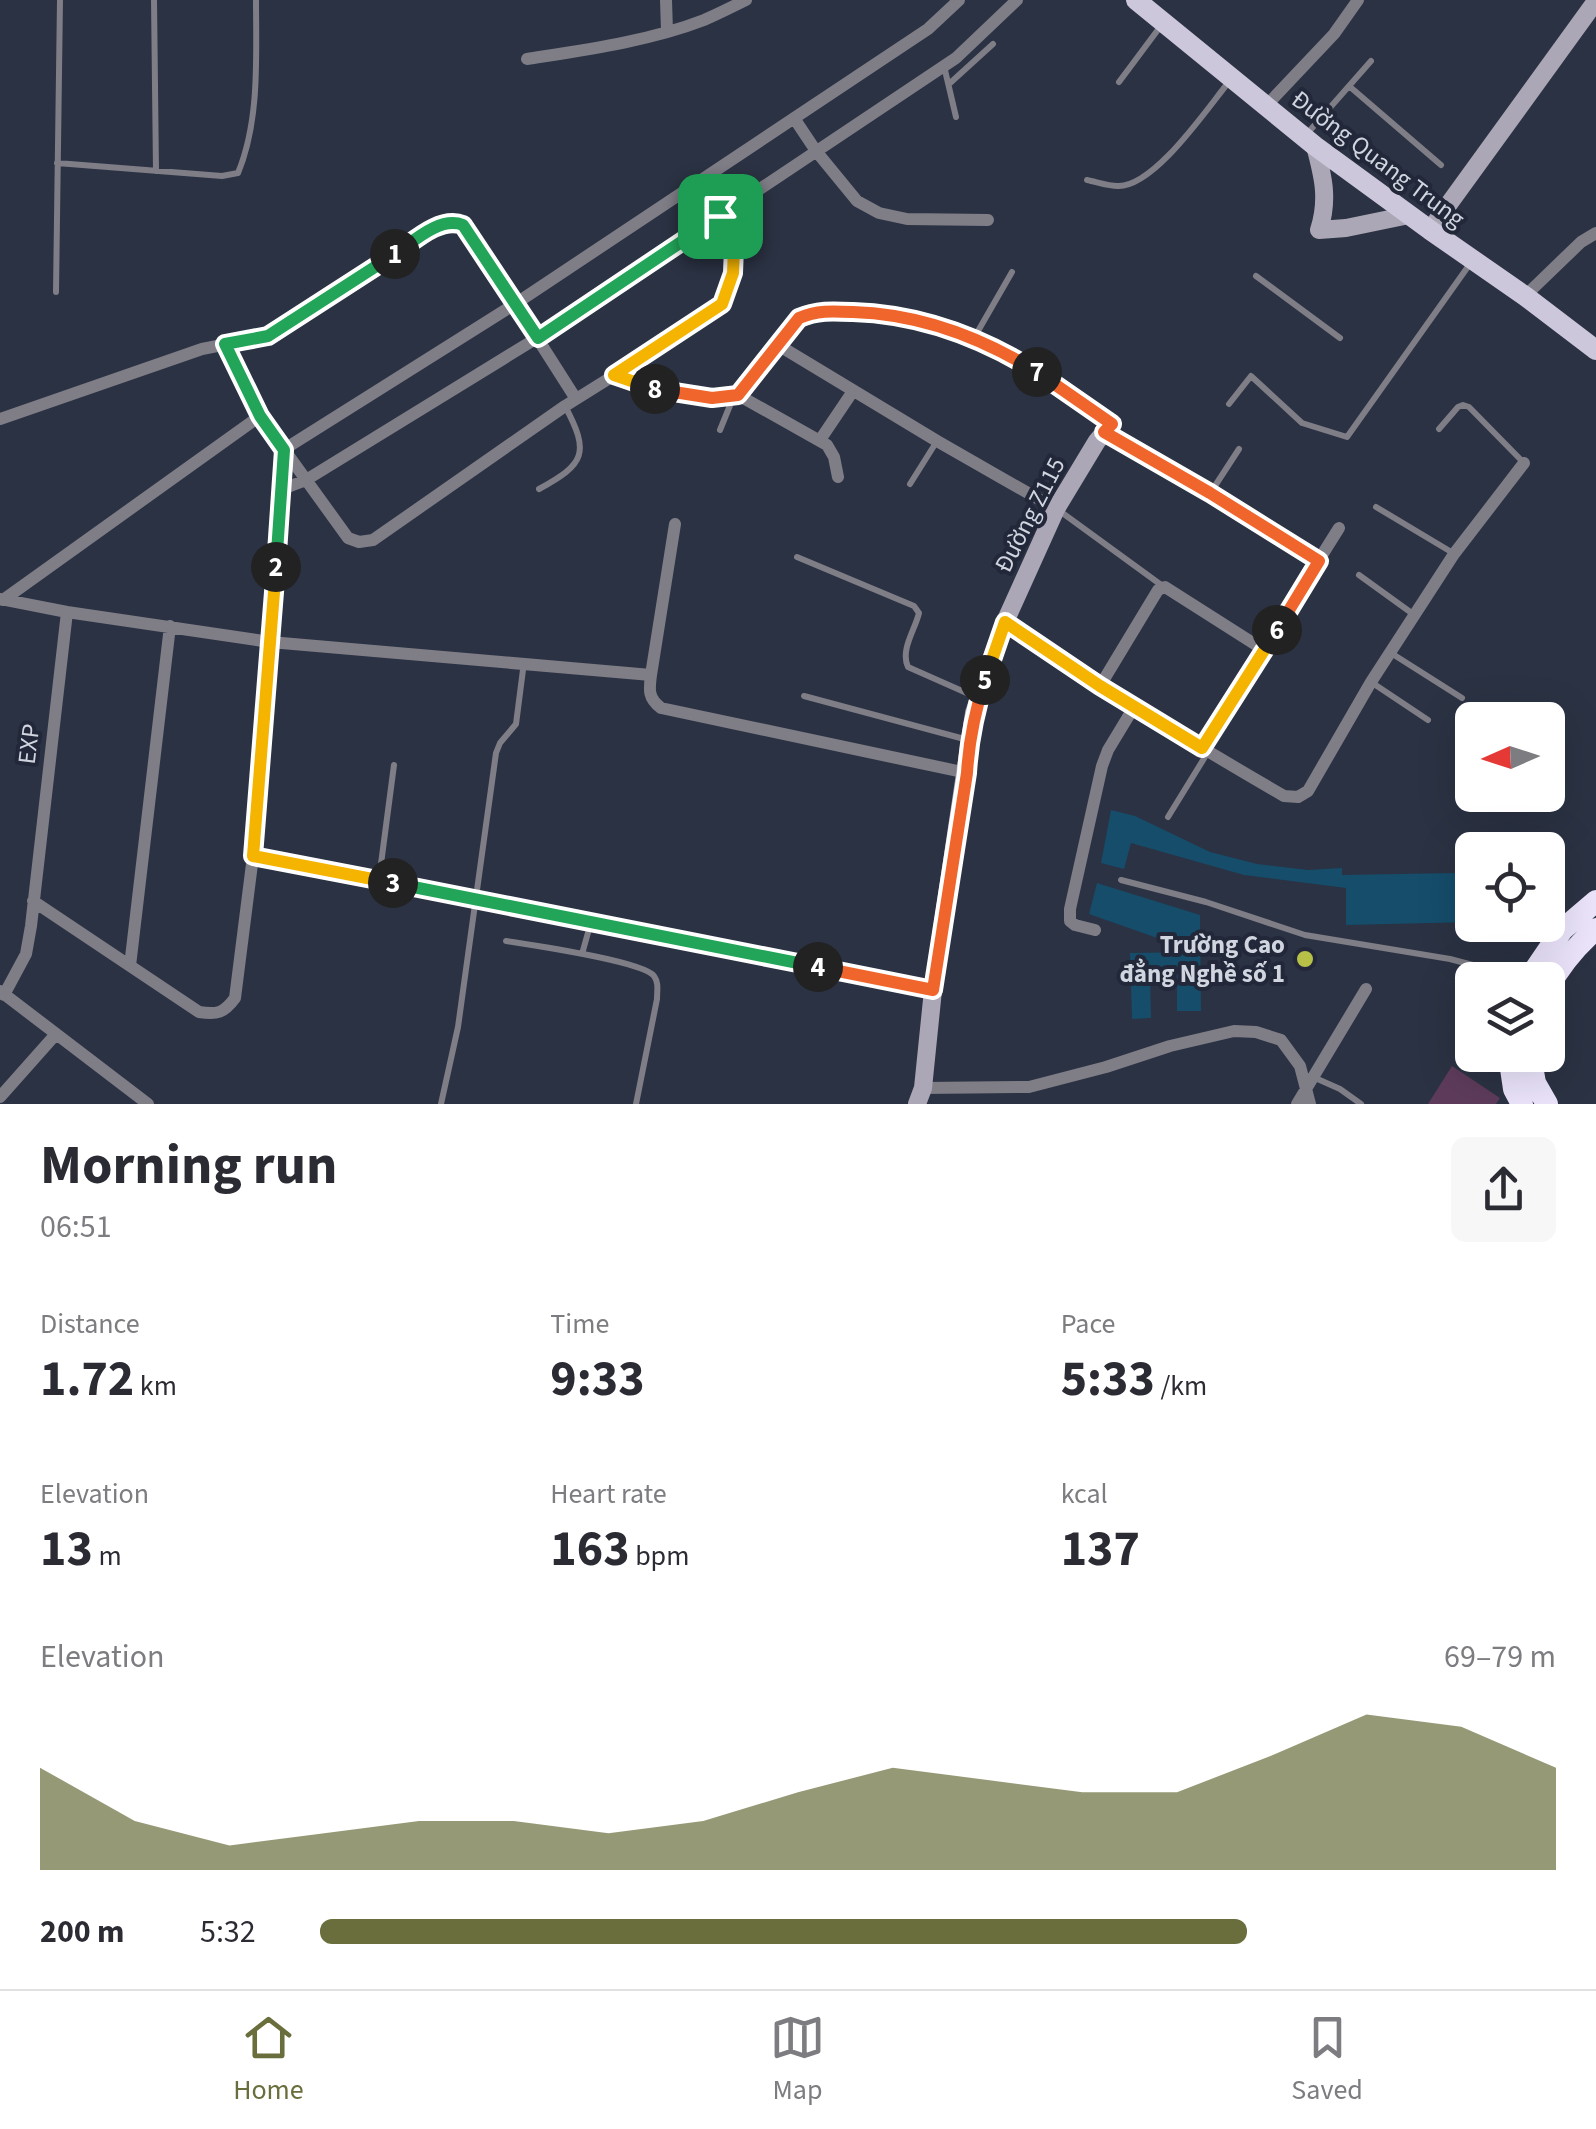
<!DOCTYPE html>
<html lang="en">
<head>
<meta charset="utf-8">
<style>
  body { margin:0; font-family:"Source Sans 3",sans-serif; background:#f7f7f7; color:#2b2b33; height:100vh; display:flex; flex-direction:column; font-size:38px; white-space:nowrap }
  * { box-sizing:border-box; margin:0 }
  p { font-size:32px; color:#7c7c81 }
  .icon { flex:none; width:55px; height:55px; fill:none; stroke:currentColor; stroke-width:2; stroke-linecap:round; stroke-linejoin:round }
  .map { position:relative; height:1104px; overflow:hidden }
  .sheet { display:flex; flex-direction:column; background:#fff; flex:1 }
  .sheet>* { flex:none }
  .needle { width:65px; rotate:267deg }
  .fabs { position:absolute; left:1455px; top:702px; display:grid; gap:20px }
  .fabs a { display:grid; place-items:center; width:110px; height:110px; border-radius:15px; background:#fff; box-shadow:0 10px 40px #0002; font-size:50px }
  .pin { position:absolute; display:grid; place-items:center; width:85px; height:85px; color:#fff; margin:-42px; border-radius:20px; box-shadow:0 5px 15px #0006 }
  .km { position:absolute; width:50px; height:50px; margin:-25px; border-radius:50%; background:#222; color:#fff; font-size:28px; line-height:50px; text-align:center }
  .round { display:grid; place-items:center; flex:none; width:105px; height:105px; border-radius:15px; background:#f7f7f7 }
  .headline { display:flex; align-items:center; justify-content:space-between; height:170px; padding:0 40px }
  h1 { font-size:55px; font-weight:700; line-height:75px }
  .stats { display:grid; grid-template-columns:repeat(3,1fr); gap:15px; height:170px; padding:10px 40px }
  .stats div { display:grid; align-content:center }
  .stats b { font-size:50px; font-weight:700 }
  .stats small { font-size:28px; font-weight:400 }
  .stats p { font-size:28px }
  .chart { height:280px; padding:20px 40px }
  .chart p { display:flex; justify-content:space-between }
  .chart svg { width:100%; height:180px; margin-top:10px; fill:#6a6e3c; opacity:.7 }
  ul { padding:0 40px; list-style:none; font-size:32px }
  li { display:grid; grid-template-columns:160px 120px 1fr; align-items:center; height:75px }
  li i { height:25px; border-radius:12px; background:#6a6e3c }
  .tab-bar { display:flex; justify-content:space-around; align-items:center; height:140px; border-top:2px solid #e1e1e2; background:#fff; font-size:28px; color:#7c7c81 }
  .tab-bar a { display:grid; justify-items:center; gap:5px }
  .tab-bar .current { color:#6a6e3c }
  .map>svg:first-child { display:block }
  .green { fill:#5e3b5b }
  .building { fill:#154d6b }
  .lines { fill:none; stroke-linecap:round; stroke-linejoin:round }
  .lane { stroke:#7f7d86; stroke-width:6 }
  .street { stroke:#7f7d86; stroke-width:12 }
  .secondary { stroke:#aba7b6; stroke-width:18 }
  .primary { stroke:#ccc7da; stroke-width:20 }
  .highway { stroke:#ebe4fb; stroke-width:22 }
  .split-1-casing { stroke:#fff; stroke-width:20 }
  .split-2-casing { stroke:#fff; stroke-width:20 }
  .split-3-casing { stroke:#fff; stroke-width:20 }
  .split-4-casing { stroke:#fff; stroke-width:20 }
  .split-5-casing { stroke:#fff; stroke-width:20 }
  .split-6-casing { stroke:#fff; stroke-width:20 }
  .split-7-casing { stroke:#fff; stroke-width:20 }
  .split-8-casing { stroke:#fff; stroke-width:20 }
  .split-9-casing { stroke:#fff; stroke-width:20 }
  .split-1 { stroke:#22a559; stroke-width:12 }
  .split-2 { stroke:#22a559; stroke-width:12 }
  .split-3 { stroke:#f5b400; stroke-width:12 }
  .split-4 { stroke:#22a559; stroke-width:12 }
  .split-5 { stroke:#f0652b; stroke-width:12 }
  .split-6 { stroke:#f5b400; stroke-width:12 }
  .split-7 { stroke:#f0652b; stroke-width:12 }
  .split-8 { stroke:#f0652b; stroke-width:12 }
  .split-9 { stroke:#f5b400; stroke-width:12 }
  .poi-dot { fill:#b7c148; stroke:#222839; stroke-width:4 }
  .labels { text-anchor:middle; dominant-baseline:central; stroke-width:8; stroke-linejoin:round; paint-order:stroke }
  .street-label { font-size:25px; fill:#d0d5e0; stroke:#222839 }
  .poi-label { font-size:25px; font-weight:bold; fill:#d0d5e0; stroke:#222839; text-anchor:end }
</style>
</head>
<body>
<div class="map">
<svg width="1596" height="1104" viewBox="0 0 1596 1104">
  <rect width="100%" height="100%" fill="#2b3243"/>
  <!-- green -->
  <path class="green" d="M1452,1066L1500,1098L1496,1104H1428Z"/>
  <!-- building -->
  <path class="building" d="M1111,810L1135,816L1210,852L1257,864L1308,870L1342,868V875L1456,873L1455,865L1472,864V922L1346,925V888L1244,875L1131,843L1124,869L1101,863Z
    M1548,863H1560L1562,908L1548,923Z
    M1097,883L1200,915L1201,1011H1177V974L1150,975L1151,1018L1132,1019L1130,953L1197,952L1089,914Z"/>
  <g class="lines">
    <!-- lane -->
    <path class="lane" d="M154,0L156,171
      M944,66L956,117
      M1119,82L1160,27
      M949,84L993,44
      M1349,86L1441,165
      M1305,136L1371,61
      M57,163L222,176L238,173C260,120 256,56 256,0
      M1087,180C1097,182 1108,186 1118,186C1154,187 1206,110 1228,83
      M732,209L757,241
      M1256,276L1340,338
      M56,292L60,0
      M974,338L1012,272
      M1229,404L1251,376L1302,423L1347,437L1472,261
      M1439,429L1458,407L1463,405L1469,407L1523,462
      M720,430L733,398
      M910,484L937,441
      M539,489C585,464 590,453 565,406
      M1211,492L1239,449
      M1376,507L1453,553
      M1057,509L1164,587
      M797,557L914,606L919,613C915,630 900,650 908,667L978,698
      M1359,575L1413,614
      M1391,653L1462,698
      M1371,682L1428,720
      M804,696L968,740
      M1168,817L1208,752
      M379,879L394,765
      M1121,880L1206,902L1305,935L1450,959L1522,978
      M506,941C531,945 642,961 654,976C659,983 657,990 657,999L636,1104
      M582,954L591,922
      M1313,1077L1340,1089L1361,1104
      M441,1104L458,1027L496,753L500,743L516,724L524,662"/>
    <!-- street -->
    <path class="street" d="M666,0L667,31
      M527,59C584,50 650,41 704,20C718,14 732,7 746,0
      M1266,106L1334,34L1358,0
      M794,118L816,151L857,201L879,213L907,219L988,220
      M1525,296L1581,242L1596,233
      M225,344L260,416L348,538L359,542L373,540L565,406L661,346L721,304L733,273V248L720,216
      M778,345L937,441L1056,509
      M614,375C655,389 695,401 738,395L799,318C817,310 833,311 852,312C954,315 1031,367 1112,424
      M738,395L827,445L834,457L838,477
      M0,419L202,349L268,336L433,229L444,223L457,222L469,231L576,399
      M1105,432L1210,493L1319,561
      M820,440L853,391
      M283,450L515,304L928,29L959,0
      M280,490L306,480L537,338L956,58L1017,0
      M0,599L67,612L270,642L651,675C649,690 648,698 661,708L967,773
      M3,600L260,416
      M1005,622C1096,684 1189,741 1284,796L1298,797L1308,791L1371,682L1454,554L1524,463
      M651,675L675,524
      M1100,686L1158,590L1165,587L1264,650
      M1201,748L1339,528
      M253,856L591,920L933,990
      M33,901L199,1012C217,1015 224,1013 235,998L253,856L275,590L283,450
      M1095,930L1075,925L1070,921V909L1102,766L1108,750L1134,707
      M130,966L170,626
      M0,991L148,1104
      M4,995L26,954L31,926L67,612
      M923,1088L1029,1087L1106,1067L1170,1046L1234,1031L1256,1032L1281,1040L1300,1066L1310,1104
      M0,1097L56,1034
      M1297,1104L1366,989"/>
    <!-- secondary -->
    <path class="secondary" d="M1315,146C1323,176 1329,199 1319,230L1346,228L1409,215
      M1430,230L1596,1
      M917,1104L923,1088L933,990L974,713L1005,622L1056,509L1097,441L1112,424"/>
    <!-- primary -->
    <path class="primary" d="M1136,0L1315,146L1430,230L1525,296L1596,350"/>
    <!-- highway -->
    <path class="highway" d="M1528,980L1562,930L1596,901
      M1548,988C1561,964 1575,947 1596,929
      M1509,1055L1514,1089L1522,1104
      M1530,1055L1535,1083L1547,1104"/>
  </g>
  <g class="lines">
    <!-- split-1 casing -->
    <g class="split-1-casing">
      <path id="split-1" d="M395,254C414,241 440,216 463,225L538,338L720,216"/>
    </g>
    <!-- split-2 casing -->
    <g class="split-2-casing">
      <path id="split-2" d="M276,567L284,450L260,416L225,344L268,336L395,254"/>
    </g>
    <!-- split-3 casing -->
    <g class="split-3-casing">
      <path id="split-3" d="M276,567L253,856L393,883"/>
    </g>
    <!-- split-4 casing -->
    <g class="split-4-casing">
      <path id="split-4" d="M393,883L818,967"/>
    </g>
    <!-- split-5 casing -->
    <g class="split-5-casing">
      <path id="split-5" d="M818,967L933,990L967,773C969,740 975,711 985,680"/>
    </g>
    <!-- split-6 casing -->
    <g class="split-6-casing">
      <path id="split-6" d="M985,680L1005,622L1100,686L1202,748L1277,630"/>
    </g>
    <!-- split-7 casing -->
    <g class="split-7-casing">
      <path id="split-7" d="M1037,372L1112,424L1104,432L1210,493L1319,561L1277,630"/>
    </g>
    <!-- split-8 casing -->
    <g class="split-8-casing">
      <path id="split-8" d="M655,389L712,398L738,395L799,318C817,310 833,311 853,312C918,314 981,337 1037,372"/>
    </g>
    <!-- split-9 casing -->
    <g class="split-9-casing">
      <path id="split-9" d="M655,389L614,375L722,304L733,273L734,248L720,216"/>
    </g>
    <!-- split-1 -->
    <use href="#split-1" class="split-1"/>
    <!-- split-2 -->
    <use href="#split-2" class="split-2"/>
    <!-- split-3 -->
    <use href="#split-3" class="split-3"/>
    <!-- split-4 -->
    <use href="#split-4" class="split-4"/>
    <!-- split-5 -->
    <use href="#split-5" class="split-5"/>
    <!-- split-6 -->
    <use href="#split-6" class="split-6"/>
    <!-- split-7 -->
    <use href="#split-7" class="split-7"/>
    <!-- split-8 -->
    <use href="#split-8" class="split-8"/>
    <!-- split-9 -->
    <use href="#split-9" class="split-9"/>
  </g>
  <!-- markers -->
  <circle class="poi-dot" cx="1305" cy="959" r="10"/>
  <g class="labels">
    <!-- street labels -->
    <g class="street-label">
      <text transform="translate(1378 159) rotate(37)">Đường Quang Trung</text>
      <text transform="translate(1030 515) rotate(-63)">Đường Z115</text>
      <text transform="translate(29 744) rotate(-83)">EXP</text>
    </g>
    <!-- poi labels -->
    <g class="poi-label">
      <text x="1285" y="945">Trường Cao<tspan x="1285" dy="29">đẳng Nghề số 1</tspan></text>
    </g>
  </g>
</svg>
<div class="fabs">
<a><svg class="needle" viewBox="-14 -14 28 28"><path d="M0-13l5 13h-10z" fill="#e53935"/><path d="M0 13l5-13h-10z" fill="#7c7c81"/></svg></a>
<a><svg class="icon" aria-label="locate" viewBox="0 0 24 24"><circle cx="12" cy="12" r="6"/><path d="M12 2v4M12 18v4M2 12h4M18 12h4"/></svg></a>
<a><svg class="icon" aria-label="layers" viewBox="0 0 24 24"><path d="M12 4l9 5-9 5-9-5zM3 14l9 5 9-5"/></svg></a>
</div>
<div class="pin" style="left:720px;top:216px;background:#1e9e55"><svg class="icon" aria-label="arrive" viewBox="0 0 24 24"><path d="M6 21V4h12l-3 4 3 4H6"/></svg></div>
<b class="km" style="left:395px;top:254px">1</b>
<b class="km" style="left:276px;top:567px">2</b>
<b class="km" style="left:393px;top:883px">3</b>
<b class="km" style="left:818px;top:967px">4</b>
<b class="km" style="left:985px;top:680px">5</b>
<b class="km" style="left:1277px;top:630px">6</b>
<b class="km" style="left:1037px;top:372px">7</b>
<b class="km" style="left:655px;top:389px">8</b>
</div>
<section class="sheet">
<div class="headline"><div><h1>Morning run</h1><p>06:51</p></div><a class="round"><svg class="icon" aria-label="share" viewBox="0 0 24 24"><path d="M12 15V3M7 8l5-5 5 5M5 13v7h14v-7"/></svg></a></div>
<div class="stats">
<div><p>Distance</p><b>1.72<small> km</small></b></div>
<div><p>Time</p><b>9:33</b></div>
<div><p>Pace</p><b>5:33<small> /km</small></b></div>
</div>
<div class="stats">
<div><p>Elevation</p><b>13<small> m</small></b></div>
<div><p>Heart rate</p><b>163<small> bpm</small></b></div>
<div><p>kcal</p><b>137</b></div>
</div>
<div class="chart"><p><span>Elevation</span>69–79 m</p>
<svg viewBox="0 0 160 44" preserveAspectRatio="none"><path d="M0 44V19L10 32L20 38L30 35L40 32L50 32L60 35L70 32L80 25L90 19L100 22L110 25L120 25L130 16L140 6L150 9L160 19V44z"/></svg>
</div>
<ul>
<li><b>200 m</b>5:32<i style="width:75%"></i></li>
</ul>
</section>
<nav class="tab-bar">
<a class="current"><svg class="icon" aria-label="home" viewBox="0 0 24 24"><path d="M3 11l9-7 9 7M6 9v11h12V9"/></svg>Home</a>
<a><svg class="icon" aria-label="map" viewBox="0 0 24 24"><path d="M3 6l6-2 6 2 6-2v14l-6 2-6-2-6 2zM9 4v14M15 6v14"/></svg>Map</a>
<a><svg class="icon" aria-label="saved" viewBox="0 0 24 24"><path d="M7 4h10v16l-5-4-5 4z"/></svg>Saved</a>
</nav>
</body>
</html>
